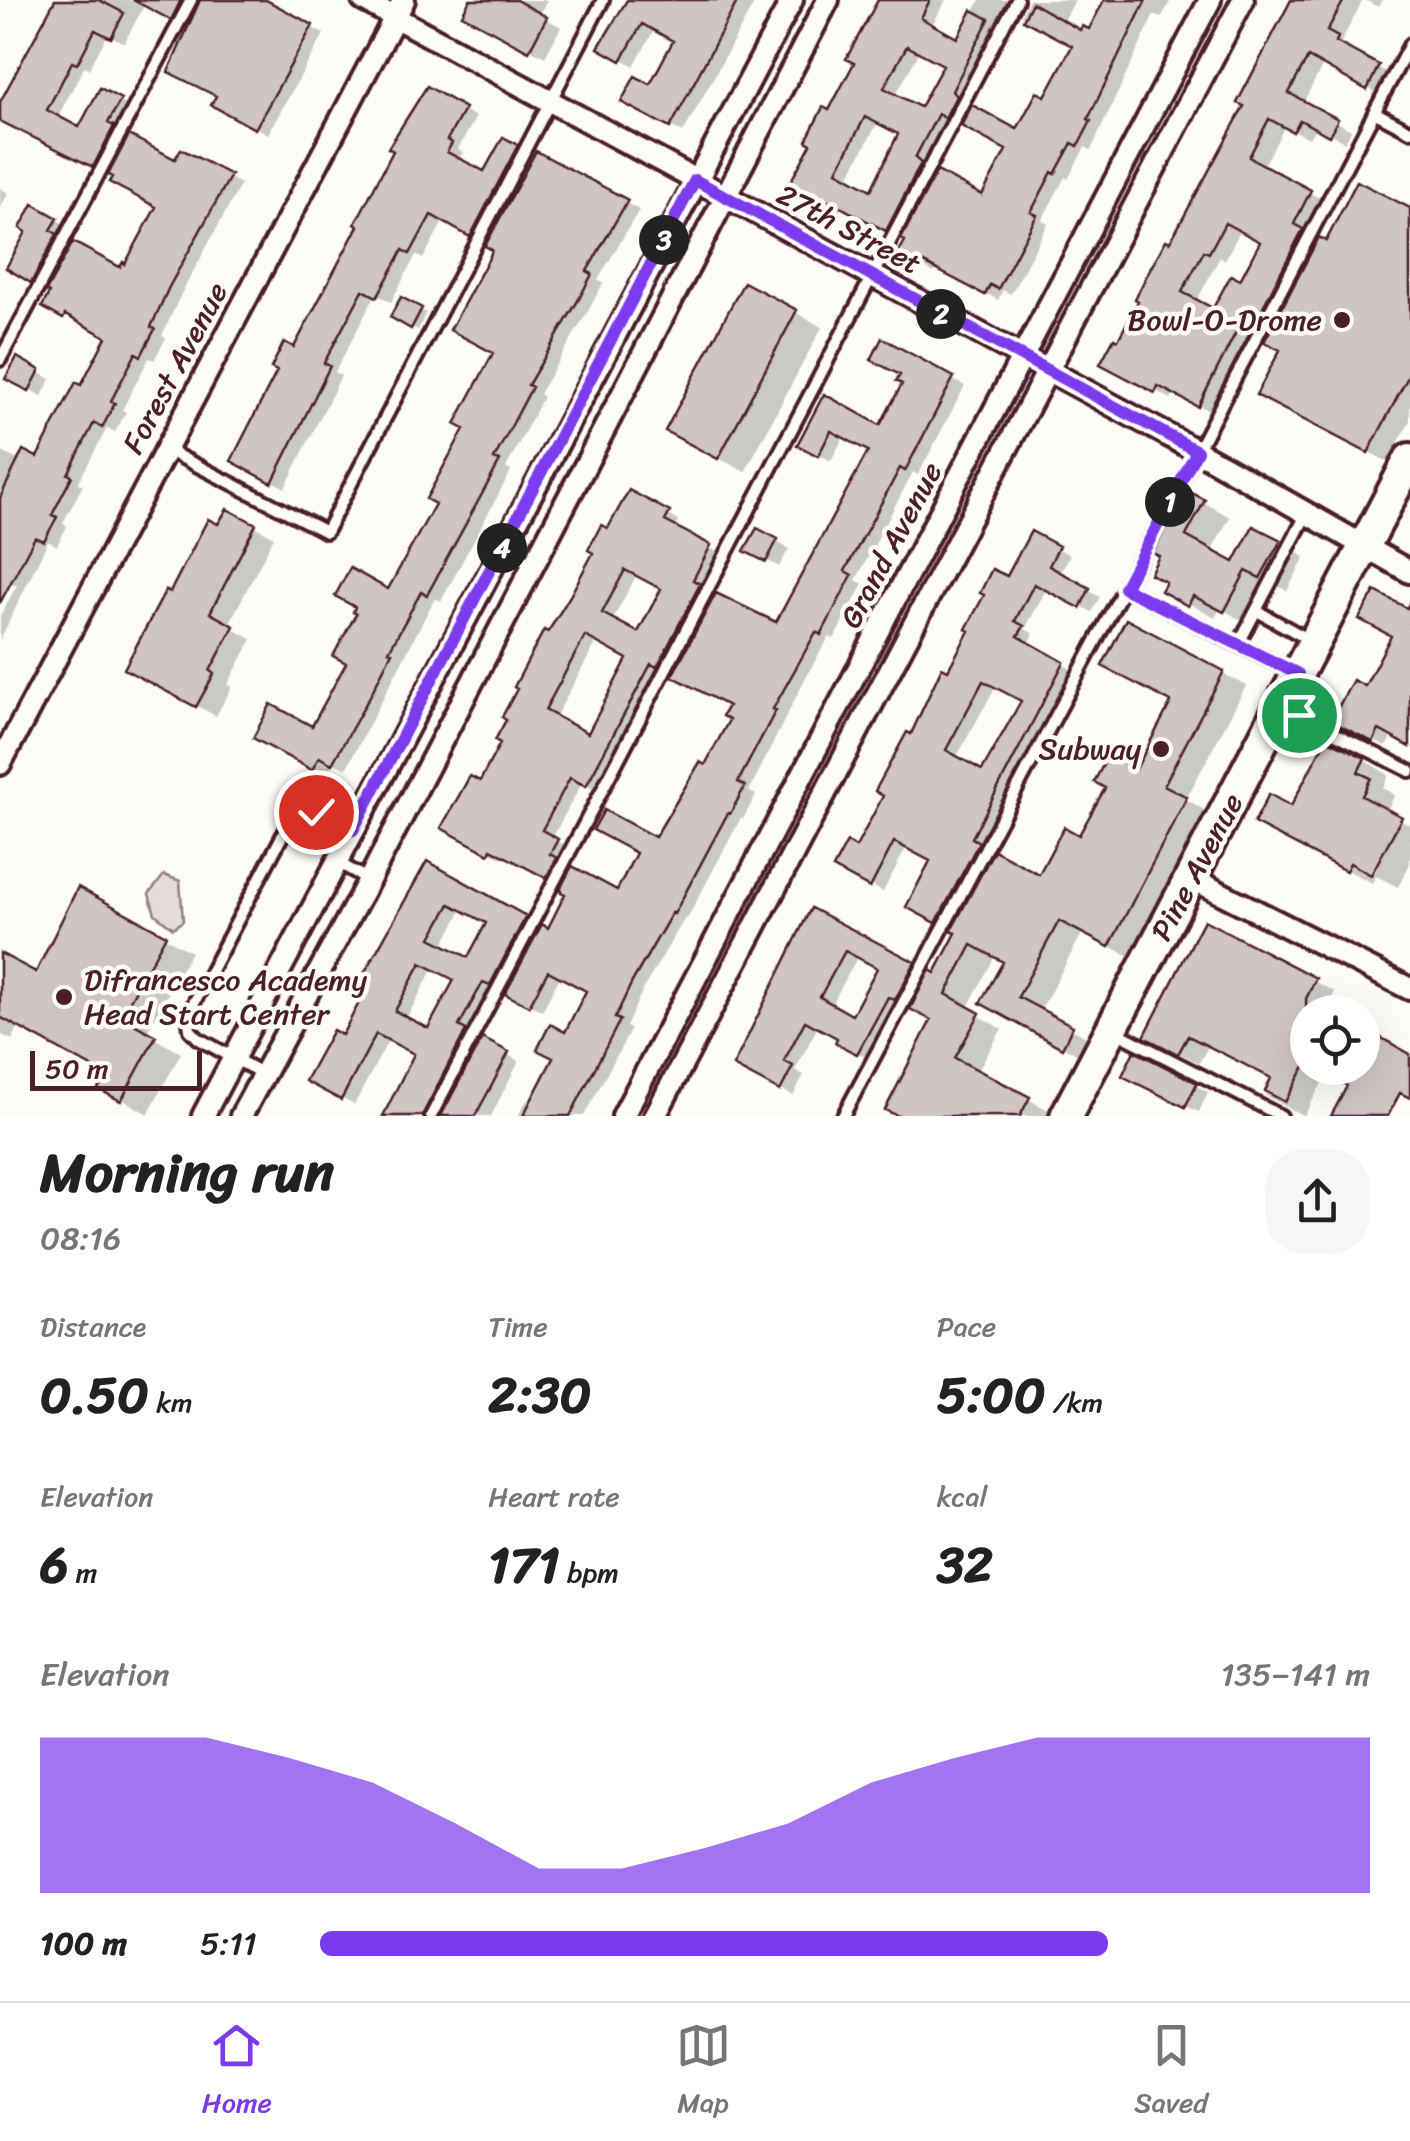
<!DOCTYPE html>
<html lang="en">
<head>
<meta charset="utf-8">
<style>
  body { margin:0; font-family:Sriracha,sans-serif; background:#f6f6f6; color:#222; height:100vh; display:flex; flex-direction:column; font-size:38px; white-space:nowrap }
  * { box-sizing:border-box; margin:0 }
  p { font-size:32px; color:#767676 }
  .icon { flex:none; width:55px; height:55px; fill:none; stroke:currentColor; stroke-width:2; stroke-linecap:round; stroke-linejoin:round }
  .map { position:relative; height:1116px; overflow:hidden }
  .side { display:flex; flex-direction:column; background:#fff; flex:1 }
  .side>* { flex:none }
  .tools { position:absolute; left:1290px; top:995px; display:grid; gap:20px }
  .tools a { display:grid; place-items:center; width:90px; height:90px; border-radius:50%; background:#fff; box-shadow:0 10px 40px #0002; font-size:50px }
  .scale { position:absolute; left:30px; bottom:25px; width:172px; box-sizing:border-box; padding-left:10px; border:5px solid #4a1f2b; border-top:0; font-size:28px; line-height:35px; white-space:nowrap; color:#4a1f2b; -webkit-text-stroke:8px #fdfcf7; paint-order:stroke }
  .pin { position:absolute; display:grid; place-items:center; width:85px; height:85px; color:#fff; margin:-42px; border:5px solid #fff; border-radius:50%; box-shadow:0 2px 10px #0007 }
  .km { position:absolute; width:50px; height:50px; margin:-25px; border-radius:50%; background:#222; color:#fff; font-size:28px; line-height:50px; text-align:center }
  .round { display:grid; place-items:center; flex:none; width:105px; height:105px; border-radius:40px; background:#f6f6f6 }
  .headline { display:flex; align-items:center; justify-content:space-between; height:170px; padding:0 40px }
  h1 { font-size:55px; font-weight:700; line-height:75px }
  .figures { display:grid; grid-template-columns:repeat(3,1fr); gap:15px; height:170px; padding:10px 40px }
  .figures div { display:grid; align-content:center }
  .figures b { font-size:50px; font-weight:700 }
  .figures small { font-size:28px; font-weight:400 }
  .figures p { font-size:28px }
  .chart { height:280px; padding:20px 40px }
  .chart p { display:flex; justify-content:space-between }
  .chart svg { width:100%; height:180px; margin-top:10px; fill:#7c3aed; opacity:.7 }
  ul { padding:0 40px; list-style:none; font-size:32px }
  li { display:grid; grid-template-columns:160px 120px 1fr; align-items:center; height:75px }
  li i { height:25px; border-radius:12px; background:#7c3aed }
  .tab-bar { display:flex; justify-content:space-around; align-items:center; height:140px; border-top:2px solid #e0e0e0; background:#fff; font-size:28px; color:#767676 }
  .tab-bar a { display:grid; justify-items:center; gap:5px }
  .tab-bar .current { color:#7c3aed }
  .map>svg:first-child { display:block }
  .green { fill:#e3dcda; stroke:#967e82; stroke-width:2.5 }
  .shadow { fill:#0003; fill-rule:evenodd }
  .building { fill:#d0c5c4; stroke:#4a1f2b; stroke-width:2.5; fill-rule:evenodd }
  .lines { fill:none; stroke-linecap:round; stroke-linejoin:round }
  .lane-casing { stroke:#4a1f2b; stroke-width:18 }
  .street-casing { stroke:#4a1f2b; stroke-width:28 }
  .secondary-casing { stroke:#4a1f2b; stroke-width:38 }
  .lane { stroke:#fdfcf7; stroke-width:10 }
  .street { stroke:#fdfcf7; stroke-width:20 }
  .secondary { stroke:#fdfcf7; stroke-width:30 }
  .route-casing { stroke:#fff; stroke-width:20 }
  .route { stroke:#7c3aed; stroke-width:12 }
  .poi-dot { fill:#4a1f2b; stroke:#fdfcf7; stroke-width:4 }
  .labels { text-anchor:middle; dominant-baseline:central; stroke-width:9; stroke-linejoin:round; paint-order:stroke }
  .street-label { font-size:30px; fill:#4a1f2b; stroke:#fdfcf7 }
  .poi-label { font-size:30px; fill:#4a1f2b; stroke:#fdfcf7; text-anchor:end }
</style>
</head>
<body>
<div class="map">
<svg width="1410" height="1116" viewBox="0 0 1410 1116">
  <rect width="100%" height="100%" fill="#fdfcf7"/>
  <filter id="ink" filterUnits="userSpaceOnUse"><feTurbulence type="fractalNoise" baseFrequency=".01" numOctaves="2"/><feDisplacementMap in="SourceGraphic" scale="20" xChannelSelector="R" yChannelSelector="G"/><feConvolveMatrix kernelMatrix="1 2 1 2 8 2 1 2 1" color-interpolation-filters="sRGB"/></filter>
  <g filter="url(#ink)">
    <!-- green -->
    <path class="green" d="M164,875L180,881L183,921L173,928L155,914L149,894Z"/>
    <!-- shadow -->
    <path class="shadow" d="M57,0H175L191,9L183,24L145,4L124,43L108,34L89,69L85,66L57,118L80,130L101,91L131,108L105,171L0,118V107Z
      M203,0H259L324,34L268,134L214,104L218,96Z
      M473,0H547L539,15L561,27L545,57L481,23Z
      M630,0H756L683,133L625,101L651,88L676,40L655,29L634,66L602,47Z
      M880,0H946L931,27L958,41L980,0H1023L899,236L842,206L837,215L790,189L857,63ZM920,51L946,65L921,110L895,96ZM878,122L901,134L872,193L847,180Z
      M1029,0H1075L1065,19L1090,33L1109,0H1171L1161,18L1154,15L1091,150L1085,147L1068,179L1065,177L1042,220L1048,224L1011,294L1003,290L998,300L937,267L934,273L901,254L983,199L1018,132L1046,100L1075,46L1021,16Z
      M1290,0H1363L1341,42L1352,48L1350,52L1393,76L1382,96L1324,63L1303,103L1351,130L1345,142L1316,126L1309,138L1285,126L1263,167L1325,201L1307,234L1327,244L1410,211V421L1388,462L1279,405L1283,350L1254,334L1214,413L1174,392L1171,399L1104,363L1119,343L1247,105L1293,1ZM1241,229L1263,241L1241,283L1214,312L1196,302L1220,257L1225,260Z
      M1365,0H1382L1378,7Z
      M427,90L476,117L458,149L463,152L459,160L485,174L504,140L529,154L483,242L444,220L423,259L416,255L391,302L376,294L335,372L341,376L285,488L234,460L295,351Z
      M182,152L241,184L181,294L162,336L166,338L154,360L149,358L122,410L126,412L115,432L107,428L78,483L83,485L63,523L67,526L57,546L48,541L0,640V616L17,585H11L0,605V451L20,461H38L109,336L45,306L126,267L159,206Z
      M537,154L639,210L598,280L603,283L591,306L539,394L543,397L506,468L511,471L441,601L435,598L346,769L333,762L326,775L256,737L313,730L438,503L496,353V249Z
      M0,188L8,193L0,209Z
      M34,208L66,225L42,286L9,267L30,231Z
      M745,285L822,327L745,472L694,445Z
      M402,300L426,313L418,330L393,316Z
      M883,342L965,386L918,475L913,472L856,580L863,584L834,639L829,637L808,673L749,791L756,795L743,819L741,818L687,919L685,918L643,989L626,1027L631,1029L584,1116H518L527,1100L532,1103L590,991L561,975L542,1011L509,993L549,931L618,893L706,768L777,625L871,450L844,436L831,461L800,444L825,398L881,429L905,383Z
      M18,361L51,379L42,396L9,378Z
      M630,493L679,521L675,529L721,554L598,790L582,783L552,838L568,847L558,882L503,854L501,858L444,827L481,785L504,742L549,635ZM637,574L664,588L639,635L612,621ZM597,641L630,658L589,736L555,718Z
      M1187,493L1230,517L1211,552L1235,565L1279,543L1305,557L1287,591L1273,583L1250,625L1220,608L1215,618L1165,590Z
      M255,526L274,537L228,626L252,639L228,684L232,687L216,716L146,679L171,596L219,528Z
      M758,531L789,549L779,567L748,550Z
      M1032,535L1070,555L1059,574L1100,597L1092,612L1047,588L1025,629L1034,634L1028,645L1074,671L982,847L949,927L910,906L934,861L907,846L883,892L837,867L857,850L912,737ZM996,686L1024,701L983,773L956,758Z
      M1410,612V745L1392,735L1386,747L1347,727Z
      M1127,622L1246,686L1186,799L1209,813L1133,958L1083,932L1040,1011L1095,1042L1086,1059L1006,1016V962L995,956L967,1009L1002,1029L977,1072L1052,1112L1050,1116H902L934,1020L936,976L1080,839L1137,773L1174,702Z
      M1364,760L1389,775L1383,788L1395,795L1386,812L1410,825V864L1398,887L1376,876L1372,883L1283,837L1292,810Z
      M428,865L537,925L503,990L496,986L470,1035L477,1039L444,1105L448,1107L483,1041L519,1061L491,1116H383L417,1054L389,1039L354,1105L308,1080L343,1038ZM463,908L489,922L469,961L442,947ZM434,967L458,980L429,1032L406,1019Z
      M79,890L191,952L146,1034L181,1053L148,1114L102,1088L109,1074L19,1026L12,1040L0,1034V960L37,976Z
      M812,912L926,971L870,1059L838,1042L840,1037L818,1026L795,1070L804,1075L793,1096L736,1065ZM858,956L880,967L853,1018L831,1006Z
      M1205,924L1335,992L1325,1011L1327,1012H1308V1068H1330L1304,1116L1265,1095L1274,1078L1209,1045L1199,1063L1167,1047Z
      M1135,1055L1208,1092L1199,1112L1137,1082Z"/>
    <!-- building -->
    <path class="building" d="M55,0H99L124,13L111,38L95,30L77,64L72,62L47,110L79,127L100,88L121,99L108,123L114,126L93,167L0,121V102Z
      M133,0H181L171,20Z
      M200,0H266L313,25L255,129L211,105L216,96L168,72Z
      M470,0H516L547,17L529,51L462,15Z
      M627,0H738L670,128L621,102L635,76L650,84L673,41L642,24L621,61L598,48Z
      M878,0H930L921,18L957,38L972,10L989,19L952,91L956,96L945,118L938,114L915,158L921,163L886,231L829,201L825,210L786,190L811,144L806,141L823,107L829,110L854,63L846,59ZM907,46L943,65L920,107L884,88ZM865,117L898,134L871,190L837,171Z
      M1104,0H1146L1088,119L1091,121L1078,146L1072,143L1055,174L1052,172L1031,212L1037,215L998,289L990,285L985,295L924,263L922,268L897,255L905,241L901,239L937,171L982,195L1006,150L961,126L972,105L1017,129L1037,92L1045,96L1072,46L1023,20L1032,3L1080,30L1082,26L1089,29Z
      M1291,0H1344L1327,31L1338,37L1336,42L1379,65L1367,90L1308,57L1289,93L1338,119L1329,136L1300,120L1293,132L1269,119L1249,157L1311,190L1294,224L1303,229L1249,334L1238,328L1198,407L1158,386L1155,393L1100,364L1114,338L1118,340L1138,301L1135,299L1148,273L1166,240L1170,242L1244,106L1237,103ZM1225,223L1260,242L1240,280L1231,275L1213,308L1182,292L1204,251L1209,253Z
      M427,86L465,108L447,140L452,143L447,152L484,171L503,137L518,145L470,237L431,215L410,254L403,250L377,297L363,290L324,363L330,366L272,483L231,461L277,371L271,368L284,342L294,347L358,226L355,224L393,151L388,148Z
      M129,135L175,159L181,149L231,175L169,287L151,327L155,329L141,356L136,353L111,401L115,403L102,428L94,423L68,474L72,476L52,515L57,517L44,541L35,537L0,603V498L23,450L37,457L76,382L81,385L106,337L65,315L63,319L42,307L49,293L46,291L73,242L120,267L123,262L125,264L156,207L109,182L112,177L108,175Z
      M536,151L628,200L587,271L592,274L579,299L528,385L532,387L494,459L500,461L427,595L421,592L389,651L392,652L370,696L332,764L319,757L312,770L253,738L271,704L312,726L346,663L333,656L356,614L353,612L355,607L335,596L350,568L388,589L435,504L426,499L464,429L455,424L493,353L450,330L490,256L492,250L485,246Z
      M1357,181L1410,208V373L1368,453L1256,395L1280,350L1264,342L1319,237L1326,241Z
      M33,204L58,218L51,230L57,234L31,283L6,268L26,232L20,228Z
      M744,282L797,310L718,459L665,431Z
      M401,297L422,308L411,329L390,317Z
      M882,338L954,377L905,471L900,468L845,571L852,575L821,635L816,632L773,709L776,710L738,782L745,786L730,814L728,813L674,914L672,913L632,982L615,1018L620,1020L570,1116H523L553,1058L537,1050L550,1024L565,1032L586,991L548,971L529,1006L505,994L542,924L548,928L565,894L561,892V887L572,866L617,890L636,853L593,830L604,810L655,837L700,762L705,765L729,720L722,716L728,706L672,676L716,593L776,622L868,451L831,431L818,456L797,445L824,394L880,425L902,384L896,381L900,375L871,360Z
      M17,357L40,370L29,391L5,379Z
      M629,490L670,512L665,521L711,545L693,580L700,584L657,667L651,664L586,786L570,778L542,830L558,839L550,854L557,858L546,878L491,849L489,854L441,828L470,776L480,781L500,743L495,740L506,720L502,717L517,689L514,687L544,630L548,632L570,596L593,553L588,550L601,525L608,528ZM625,570L661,589L638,632L602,613ZM585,636L627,659L588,733L545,710Z
      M1186,490L1205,500L1186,536L1234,562L1253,526L1281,540L1260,578L1246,571L1224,612L1193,596L1188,606L1161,591L1166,582L1150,574L1159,556L1153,553Z
      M227,509L256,524L210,613L234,626L210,671L214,674L196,707L124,669L166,590L170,592L208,519L218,524Z
      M757,528L778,539L766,562L744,551Z
      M1031,531L1059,546L1049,566L1090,588L1080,608L1034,584L1015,621L1024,626L1018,636L1064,662L972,838L979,842L936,923L906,907L930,861L894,842L870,888L833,868L847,842L856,847L883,796L875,791L907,732L911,734L942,667L948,670L969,631L966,629L984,595L980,593L992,569L1007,576ZM983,681L1021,701L982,770L946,750Z
      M1375,591L1407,608L1410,601V747L1379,730L1373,742L1331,721L1353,680L1365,686L1391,636L1359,619Z
      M1126,619L1224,671L1164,785L1187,797L1109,947L1059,921L1018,997L1073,1026L1062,1048L980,1003L1003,962L972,945L946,994L980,1013L955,1058L1030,1097L1020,1116H898L885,1110L931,1020L910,1009L930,970L935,973L956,933L951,931L994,850L1039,874L1064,827L1079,835L1105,788L1094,782L1109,754L1136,769L1171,702L1102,666Z
      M1326,739L1365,758L1358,772L1371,778L1362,796L1402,817L1371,875L1350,863L1346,871L1254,823L1269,794L1291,806Z
      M427,861L526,916L490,985L483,982L459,1026L466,1030L422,1116H383L414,1054L376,1034L341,1100L305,1081L333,1030L342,1035L373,976L365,972ZM450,904L486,923L468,957L431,938ZM421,963L454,980L428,1028L395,1011Z
      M78,887L166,935L121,1017L156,1036L121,1101L98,1089L106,1075L0,1017V953L36,972Z
      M811,908L915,962L895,1000L888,997L857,1054L835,1043L837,1038L805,1021L784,1061L793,1066L780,1091L733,1066ZM845,951L877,968L852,1015L820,997Z
      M1204,920L1316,978L1306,999L1308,1061L1285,1102L1265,1091L1271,1078L1188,1036L1178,1054L1144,1037Z
      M1362,1027L1410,1054V1098L1400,1093L1388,1116H1331L1347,1086L1339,1081L1346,1068H1362Z
      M482,1038L509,1052L492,1085L475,1116H441Z
      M1134,1051L1197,1083L1185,1107L1122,1076Z"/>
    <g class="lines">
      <!-- lane casing -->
      <g class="lane-casing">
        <path id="lane" d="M1374,112L1410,131
          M0,360L191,0
          M167,450L326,532L603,0
          M503,548L533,565
          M1124,588L1238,645L1306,515
          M1257,611L1313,642
          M1238,645L1296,673
          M1286,709L1410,771
          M337,862L369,880
          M1112,1030L1281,1116
          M263,1074L199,1039L190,1030L188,1014L289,823C313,805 329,819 353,831
          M431,1116L1017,0
          M843,1116L1197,451L1410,44"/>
      </g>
      <!-- street casing -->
      <g class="street-casing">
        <path id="street" d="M363,0L1197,451L1410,572
          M0,764L404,0
          M1191,878L1410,989
          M203,1116L792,0
          M241,1116L369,880L828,0
          M623,1116L1210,0
          M655,1116L1243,0"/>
      </g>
      <!-- secondary casing -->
      <g class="secondary-casing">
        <path id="secondary" d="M1066,1116L1410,459"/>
      </g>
      <!-- lane -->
      <use href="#lane" class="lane"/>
      <!-- street -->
      <use href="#street" class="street"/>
      <!-- secondary -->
      <use href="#secondary" class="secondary"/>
    </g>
  </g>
  <g class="lines" filter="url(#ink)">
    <!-- route casing -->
    <g class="route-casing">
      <path id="route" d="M316,812L353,830L695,180L1197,451L1124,588L1298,674L1281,706L1299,715"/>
    </g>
    <!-- route -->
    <use href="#route" class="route"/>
  </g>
  <!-- markers -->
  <g class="poi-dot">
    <circle cx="1342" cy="320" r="10"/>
    <circle cx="1161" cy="749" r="10"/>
    <circle cx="64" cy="997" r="10"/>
  </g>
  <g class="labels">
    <!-- street labels -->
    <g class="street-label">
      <text transform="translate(849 229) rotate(28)">27th Street</text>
      <text transform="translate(175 368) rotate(-62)">Forest Avenue</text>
      <text transform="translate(891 545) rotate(-62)">Grand Avenue</text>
      <text transform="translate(1197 867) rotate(-62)">Pine Avenue</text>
    </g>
    <!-- poi labels -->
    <g class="poi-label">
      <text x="1322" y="320">Bowl-O-Drome</text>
      <text x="1141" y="749">Subway</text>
      <text x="84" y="980" text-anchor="start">Difrancesco Academy<tspan x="84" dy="34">Head Start Center</tspan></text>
    </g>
  </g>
</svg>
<div class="tools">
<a><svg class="icon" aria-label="locate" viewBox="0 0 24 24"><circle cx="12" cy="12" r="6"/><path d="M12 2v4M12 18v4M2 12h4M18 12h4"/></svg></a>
</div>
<div class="scale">50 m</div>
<div class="pin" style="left:1299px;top:715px;background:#1e9e55"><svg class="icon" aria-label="arrive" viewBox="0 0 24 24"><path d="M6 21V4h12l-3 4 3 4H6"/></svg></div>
<div class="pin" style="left:316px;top:812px;background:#d93025"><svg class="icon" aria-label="check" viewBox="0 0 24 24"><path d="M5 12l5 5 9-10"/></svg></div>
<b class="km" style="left:1170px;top:502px">1</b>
<b class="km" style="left:941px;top:314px">2</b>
<b class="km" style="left:664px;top:240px">3</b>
<b class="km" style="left:502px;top:548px">4</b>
</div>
<section class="side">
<div class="headline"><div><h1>Morning run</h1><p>08:16</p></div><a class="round"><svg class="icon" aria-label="share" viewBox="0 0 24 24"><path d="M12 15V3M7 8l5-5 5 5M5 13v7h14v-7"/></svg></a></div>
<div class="figures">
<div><p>Distance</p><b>0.50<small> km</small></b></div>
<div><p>Time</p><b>2:30</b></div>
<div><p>Pace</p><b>5:00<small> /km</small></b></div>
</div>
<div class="figures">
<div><p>Elevation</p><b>6<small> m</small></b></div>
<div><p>Heart rate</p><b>171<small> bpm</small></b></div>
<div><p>kcal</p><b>32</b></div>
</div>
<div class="chart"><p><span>Elevation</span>135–141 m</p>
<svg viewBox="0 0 160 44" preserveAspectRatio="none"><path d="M0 44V6L10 6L20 6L30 11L40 17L50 27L60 38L70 38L80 33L90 27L100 17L110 11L120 6L130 6L140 6L150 6L160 6V44z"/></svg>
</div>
<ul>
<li><b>100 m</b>5:11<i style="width:75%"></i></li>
</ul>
</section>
<nav class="tab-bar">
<a class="current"><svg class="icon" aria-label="home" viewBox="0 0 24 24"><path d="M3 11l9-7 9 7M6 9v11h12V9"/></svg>Home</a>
<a><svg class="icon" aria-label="map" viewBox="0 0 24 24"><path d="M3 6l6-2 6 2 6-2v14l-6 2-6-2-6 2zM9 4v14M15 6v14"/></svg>Map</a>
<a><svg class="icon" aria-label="saved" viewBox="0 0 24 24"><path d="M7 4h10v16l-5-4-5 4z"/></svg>Saved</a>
</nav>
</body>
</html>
